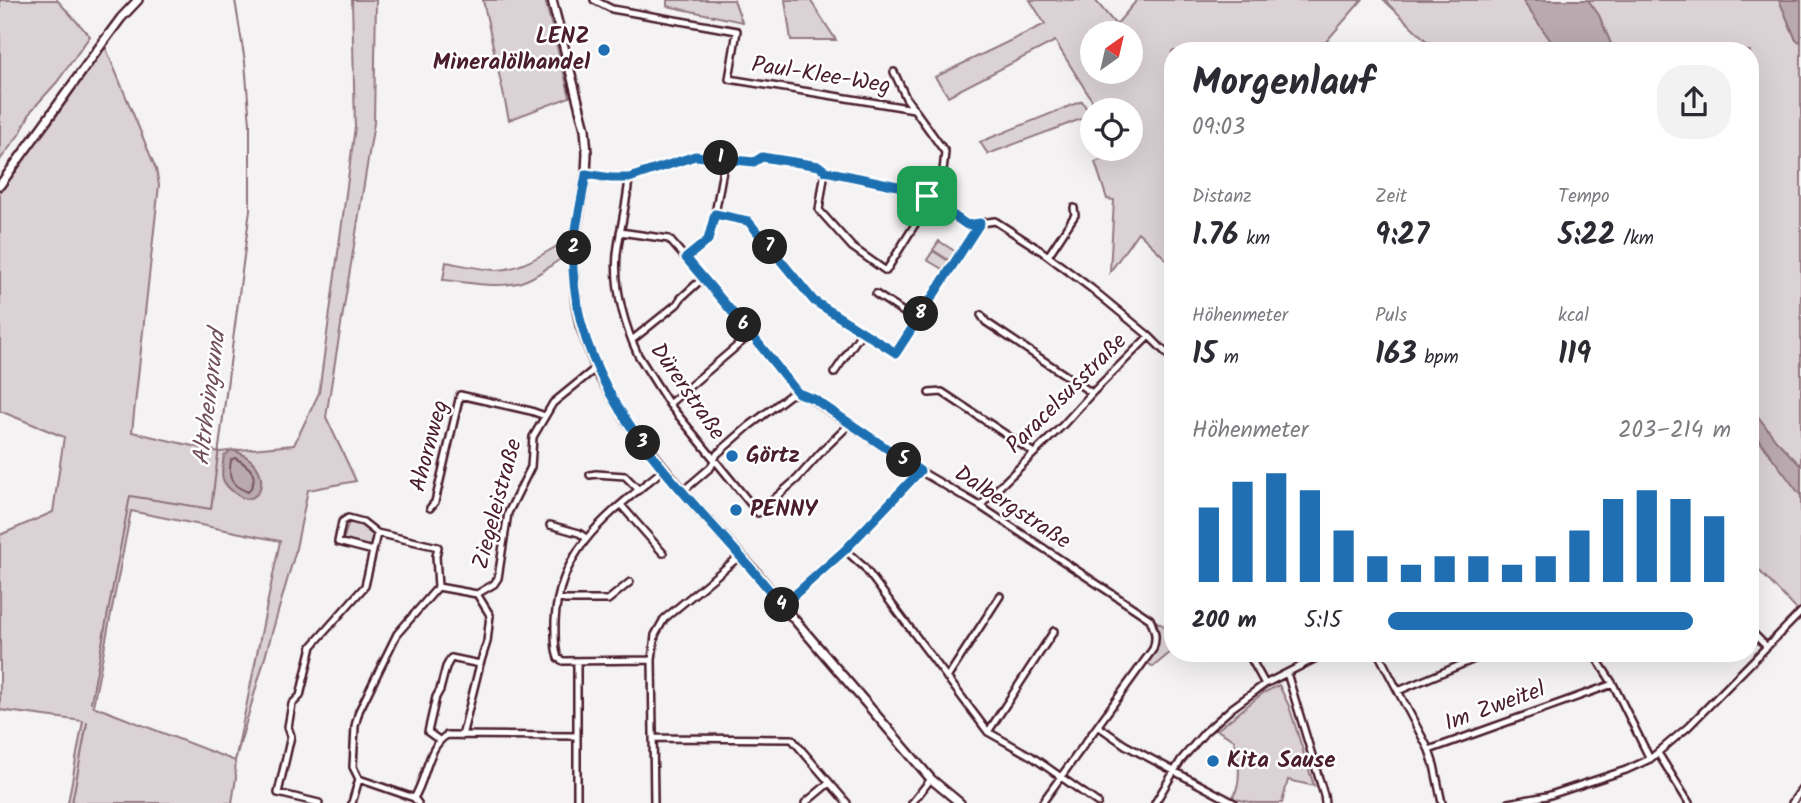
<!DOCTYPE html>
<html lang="de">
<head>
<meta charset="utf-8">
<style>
  body { margin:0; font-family:Kalam,sans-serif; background:#f2f2f3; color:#2b2b33; height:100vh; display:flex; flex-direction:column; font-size:26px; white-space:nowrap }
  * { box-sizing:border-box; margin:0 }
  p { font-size:23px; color:#7c7c81 }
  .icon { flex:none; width:38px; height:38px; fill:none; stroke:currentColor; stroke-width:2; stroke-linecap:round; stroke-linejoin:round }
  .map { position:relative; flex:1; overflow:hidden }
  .sheet { position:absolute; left:1164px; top:42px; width:595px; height:620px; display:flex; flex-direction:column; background:#fff; border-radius:28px; box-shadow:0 7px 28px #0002 }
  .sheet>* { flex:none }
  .needle { width:46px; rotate:34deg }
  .tools { position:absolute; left:1080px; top:21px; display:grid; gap:14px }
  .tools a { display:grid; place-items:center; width:63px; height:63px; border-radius:50%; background:#fff; box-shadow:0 7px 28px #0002; font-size:35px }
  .pin { position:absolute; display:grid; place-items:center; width:60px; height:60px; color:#fff; margin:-30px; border-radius:14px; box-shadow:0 4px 10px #0006 }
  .km { position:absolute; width:35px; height:35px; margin:-18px; border-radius:50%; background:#222; color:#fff; font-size:19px; line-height:35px; text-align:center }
  .round { display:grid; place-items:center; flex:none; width:74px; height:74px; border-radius:28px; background:#f2f2f3 }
  .headline { display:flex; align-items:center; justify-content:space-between; height:119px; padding:0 28px }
  h1 { font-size:38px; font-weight:800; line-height:52px }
  .metrics { display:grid; grid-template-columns:repeat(3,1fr); gap:10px; height:119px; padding:7px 28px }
  .metrics div { display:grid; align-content:center }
  .metrics b { font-size:30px; font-weight:800 }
  .metrics small { font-size:19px; font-weight:400 }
  .metrics p { font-size:19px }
  .chart { height:196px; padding:14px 28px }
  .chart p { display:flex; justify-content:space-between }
  .chart svg { width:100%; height:126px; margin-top:7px; stroke:#1f6fb2; stroke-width:6 }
  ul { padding:0 28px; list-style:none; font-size:23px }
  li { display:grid; grid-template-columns:112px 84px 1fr; align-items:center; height:52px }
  li i { height:18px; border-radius:9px; background:#1f6fb2 }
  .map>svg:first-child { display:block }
  .green { fill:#dbd2d5; stroke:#927880; stroke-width:2; fill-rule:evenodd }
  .water { fill:#baa9ae; stroke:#8d727a; stroke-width:2 }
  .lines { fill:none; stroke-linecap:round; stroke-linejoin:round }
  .shore { stroke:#77565f; stroke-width:2 }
  .stream { stroke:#8d727a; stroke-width:2 }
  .minor-casing { stroke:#4a1f2b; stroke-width:10 }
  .tertiary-casing { stroke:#4a1f2b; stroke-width:12 }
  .minor { stroke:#fff; stroke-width:5 }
  .tertiary { stroke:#fff; stroke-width:7 }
  .route-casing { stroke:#fff; stroke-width:14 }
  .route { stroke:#1f6fb2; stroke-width:9 }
  .poi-dot { fill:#1f6fb2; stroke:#fff; stroke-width:2.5 }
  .labels { text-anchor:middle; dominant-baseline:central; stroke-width:5; stroke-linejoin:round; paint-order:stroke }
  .poi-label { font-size:23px; font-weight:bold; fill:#4a1f2b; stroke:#fff; text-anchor:start }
  .street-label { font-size:23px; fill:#4a1f2b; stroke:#fff }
  .water-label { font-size:24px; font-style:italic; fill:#714f59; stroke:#fff }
</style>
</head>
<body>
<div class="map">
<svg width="1801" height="803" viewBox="0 0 1801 803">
  <rect width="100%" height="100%" fill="#f4f2f2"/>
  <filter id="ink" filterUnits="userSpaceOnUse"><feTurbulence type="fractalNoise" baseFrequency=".0143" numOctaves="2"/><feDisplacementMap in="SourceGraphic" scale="14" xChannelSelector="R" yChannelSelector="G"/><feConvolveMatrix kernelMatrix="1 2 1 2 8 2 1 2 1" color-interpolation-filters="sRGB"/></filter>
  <g filter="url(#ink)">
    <!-- green -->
    <path class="green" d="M0,0H57L90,36L57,82L31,111L21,132L0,160Z
      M352,0H376L374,123L326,417L356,481L308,490L295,553L235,761L236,778L232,803H68L83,721L0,710V535L53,512L64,437L0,411V188L53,121L105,46L156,169L159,185L132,432L219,452L294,445L319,393L355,127ZM131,511L280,541L235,761L93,706Z
      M483,0H545L570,97L509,120Z
      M667,0H734L742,22L667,6Z
      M785,0H810L836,40H791Z
      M1030,0H1095L1116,25L1137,0H1362L1318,51H1172V265L1138,232L1110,272L1114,200L1107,199L1095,162L1115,154V149H1130V110H1098L1055,41L948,96L935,77L1045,24ZM1130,33V72H1092V33Z
      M1384,0H1779L1781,3L1796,40L1801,42V609L1798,611L1750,561V51H1437Z
      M1082,101L1088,111L1084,118L988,154L980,142Z
      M566,241L564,257C550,265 536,278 521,282C497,289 468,282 443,280L446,262C462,265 479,269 495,270C521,270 544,253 566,241Z
      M939,241L956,252L950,261L933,250Z
      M933,251L950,262L944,270L927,260Z
      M349,522L366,526L377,534L372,549L343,540Z
      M1156,621L1172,631V651L1153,667L1148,663C1160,645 1161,641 1156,621Z
      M1279,685L1289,706L1314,786L1288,780L1282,803H1254L1235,799L1233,797C1243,780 1238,759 1234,740L1217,730L1263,693Z"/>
    <!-- water -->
    <path class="water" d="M1522,0H1588L1599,15L1614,51H1558Z
      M1779,0H1801V42L1796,40Z
      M1750,406L1776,440L1801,466V496L1750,428Z
      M232,450C278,464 262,513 236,494C219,481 221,476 224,456Z"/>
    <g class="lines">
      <!-- shore -->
      <path class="shore" d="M235,458C250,466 261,476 248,492C230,485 228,478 231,460Z"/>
      <!-- stream -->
      <path class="stream" d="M91,702L130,496L211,509L250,210V124L245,62L235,0
        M72,803L87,723"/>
      <!-- minor casing -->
      <g class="minor-casing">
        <path id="minor" d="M594,0L612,9L737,31L729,79L914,109L945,152L942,181L886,271L852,247L819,210L825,171
          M894,72L906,98L914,109
          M586,174L611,178H629L695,156L754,162L762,157L819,166L825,171L917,190L967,225L995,221L1040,250L1092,289L1149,336L1172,359
          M629,178C627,203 620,228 617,254C614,288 624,324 638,355L669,404L758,513L797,479L822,451L851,423
          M715,214L749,221L814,301L896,353L980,223
          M620,232L669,239L751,334L798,393
          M1048,256L1075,215L1074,208
          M686,258L708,240L715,214L725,159
          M876,294L917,321
          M981,315L986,322L1092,393
          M632,340L677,304L681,298L703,278
          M834,373L862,332
          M929,393L942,392L1034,453
          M669,404L751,334
          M590,475L596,474L625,476L639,490
          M683,491L711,467L717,454L749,426L790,395L798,393L805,395L920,471L980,506L1150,619C1155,631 1157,637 1153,649L1042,803
          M621,505L663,553
          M980,506L1063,425L1092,393L1149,336
          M430,508L435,502L460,395L531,411L545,416
          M550,525L579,533L586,538
          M377,533L373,551L338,542L342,522L348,518L363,522L377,533L438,547L436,556L438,587
          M845,550L864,567L988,732L1031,756L1098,803
          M558,598L565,600H608L630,582
          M782,605L845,550L920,471
          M1750,630L1767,647
          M1248,653L1265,684
          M1378,653L1429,750L1434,765L1442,803
          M1593,653L1613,684L1650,759
          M652,660L563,661L558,658C554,647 555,633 555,621C559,546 612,512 664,469
          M577,661V803
          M1287,673L1324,795L1325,803
          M947,678L1000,596
          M1398,691L1489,653
          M1098,726L1125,745L1234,803
          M988,732L1054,631
          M462,736L480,664
          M653,738L792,739L847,803
          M439,740L428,732L436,697L440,690L446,667L451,658L480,664L487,642L490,615L477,594
          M1429,750L1613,684
          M1658,753L1689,803
          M414,798C427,778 427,747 447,735L577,736
          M319,803L278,793L291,736L288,727L292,704L300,696L312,646L365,586L373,551
          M352,803L359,779
          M418,803L414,798L359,779L353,767L355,726L359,711L397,634L438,587L477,594L494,584L498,578L508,513L531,467L533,437L553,403L596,368
          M654,803L652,660L655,635L664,619L740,556
          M805,803L829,783
          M912,803L931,779
          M1155,803L1181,760L1205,732L1232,708L1265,684L1326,653
          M1508,803L1547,796L1626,770L1650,759L1688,727L1801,612
          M1792,803L1801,790"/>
      </g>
      <!-- tertiary casing -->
      <g class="tertiary-casing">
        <path id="tertiary" d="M552,0L585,129L587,153L586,174L574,242L573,268L576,304L580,325L598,374L627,422L695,506L755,571L782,605L931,779L960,803
          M0,185L101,45L121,18L138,0"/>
      </g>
      <!-- minor -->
      <use href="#minor" class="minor"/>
      <!-- tertiary -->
      <use href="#tertiary" class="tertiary"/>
    </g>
  </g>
  <g class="lines" filter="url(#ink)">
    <!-- route casing -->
    <g class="route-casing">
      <path id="route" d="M695,156L754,162L762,157L819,166L825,171L917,190L967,225L980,223L896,353L814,301L748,221L715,214L708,240L686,258L751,334L798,393L814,399L920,471L845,550L782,606C701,501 579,412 573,269C572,237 581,206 586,174L611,178H629Z"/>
    </g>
    <!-- route -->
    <use href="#route" class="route"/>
  </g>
  <!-- markers -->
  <g class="poi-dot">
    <circle cx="604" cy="50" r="7"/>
    <circle cx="732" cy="456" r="7"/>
    <circle cx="736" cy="510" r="7"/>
    <circle cx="1213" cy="761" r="7"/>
  </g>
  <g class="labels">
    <!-- poi labels -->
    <g class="poi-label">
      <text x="590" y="37" text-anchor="end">LENZ<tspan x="590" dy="26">Mineralölhandel</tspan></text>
      <text x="746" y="456">Görtz</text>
      <text x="750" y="510">PENNY</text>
      <text x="1227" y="761">Kita Sause</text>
    </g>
    <!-- street labels -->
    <g class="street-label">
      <text transform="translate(821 76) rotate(9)">Paul-Klee-Weg</text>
      <text transform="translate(687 392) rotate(55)">Dürerstraße</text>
      <text transform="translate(1067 394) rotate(-45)">Paracelsusstraße</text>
      <text transform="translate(430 446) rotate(-75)">Ahornweg</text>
      <text transform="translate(498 504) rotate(-75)">Ziegeleistraße</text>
      <text transform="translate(1012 508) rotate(33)">Dalbergstraße</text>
      <text transform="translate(1495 707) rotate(-20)">Im Zweitel</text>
    </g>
    <!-- water labels -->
    <g class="water-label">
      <text transform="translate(210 398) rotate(-83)">Altrheingrund</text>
    </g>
  </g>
</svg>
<div class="tools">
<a><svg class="needle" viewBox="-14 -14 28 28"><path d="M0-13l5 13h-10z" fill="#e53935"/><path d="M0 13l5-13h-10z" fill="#7c7c81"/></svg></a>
<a><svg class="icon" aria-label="locate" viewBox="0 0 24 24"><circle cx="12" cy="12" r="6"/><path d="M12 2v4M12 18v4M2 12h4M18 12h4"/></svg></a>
</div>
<div class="pin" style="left:927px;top:196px;background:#1e9e55"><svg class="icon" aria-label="arrive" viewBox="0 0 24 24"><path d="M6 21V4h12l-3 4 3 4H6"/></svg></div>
<b class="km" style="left:721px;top:158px">1</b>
<b class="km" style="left:574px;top:248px">2</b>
<b class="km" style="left:643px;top:443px">3</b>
<b class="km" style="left:782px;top:605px">4</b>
<b class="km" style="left:904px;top:460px">5</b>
<b class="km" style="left:744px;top:325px">6</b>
<b class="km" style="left:770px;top:247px">7</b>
<b class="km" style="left:921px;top:314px">8</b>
<section class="sheet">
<div class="headline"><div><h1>Morgenlauf</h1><p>09:03</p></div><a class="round"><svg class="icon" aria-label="share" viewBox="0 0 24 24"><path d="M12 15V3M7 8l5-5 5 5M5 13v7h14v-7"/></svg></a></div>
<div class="metrics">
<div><p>Distanz</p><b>1.76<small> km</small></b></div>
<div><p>Zeit</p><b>9:27</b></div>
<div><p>Tempo</p><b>5:22<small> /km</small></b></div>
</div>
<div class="metrics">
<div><p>Höhenmeter</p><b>15<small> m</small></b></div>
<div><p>Puls</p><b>163<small> bpm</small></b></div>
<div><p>kcal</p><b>119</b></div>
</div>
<div class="chart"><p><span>Höhenmeter</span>203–214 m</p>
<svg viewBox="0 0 160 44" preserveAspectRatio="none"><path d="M5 44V18M15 44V9M25 44V6M35 44V12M45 44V26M55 44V35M65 44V38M75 44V35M85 44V35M95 44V38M105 44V35M115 44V26M125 44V15M135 44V12M145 44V15M155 44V21"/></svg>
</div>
<ul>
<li><b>200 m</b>5:15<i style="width:89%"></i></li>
</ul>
</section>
</div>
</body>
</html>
